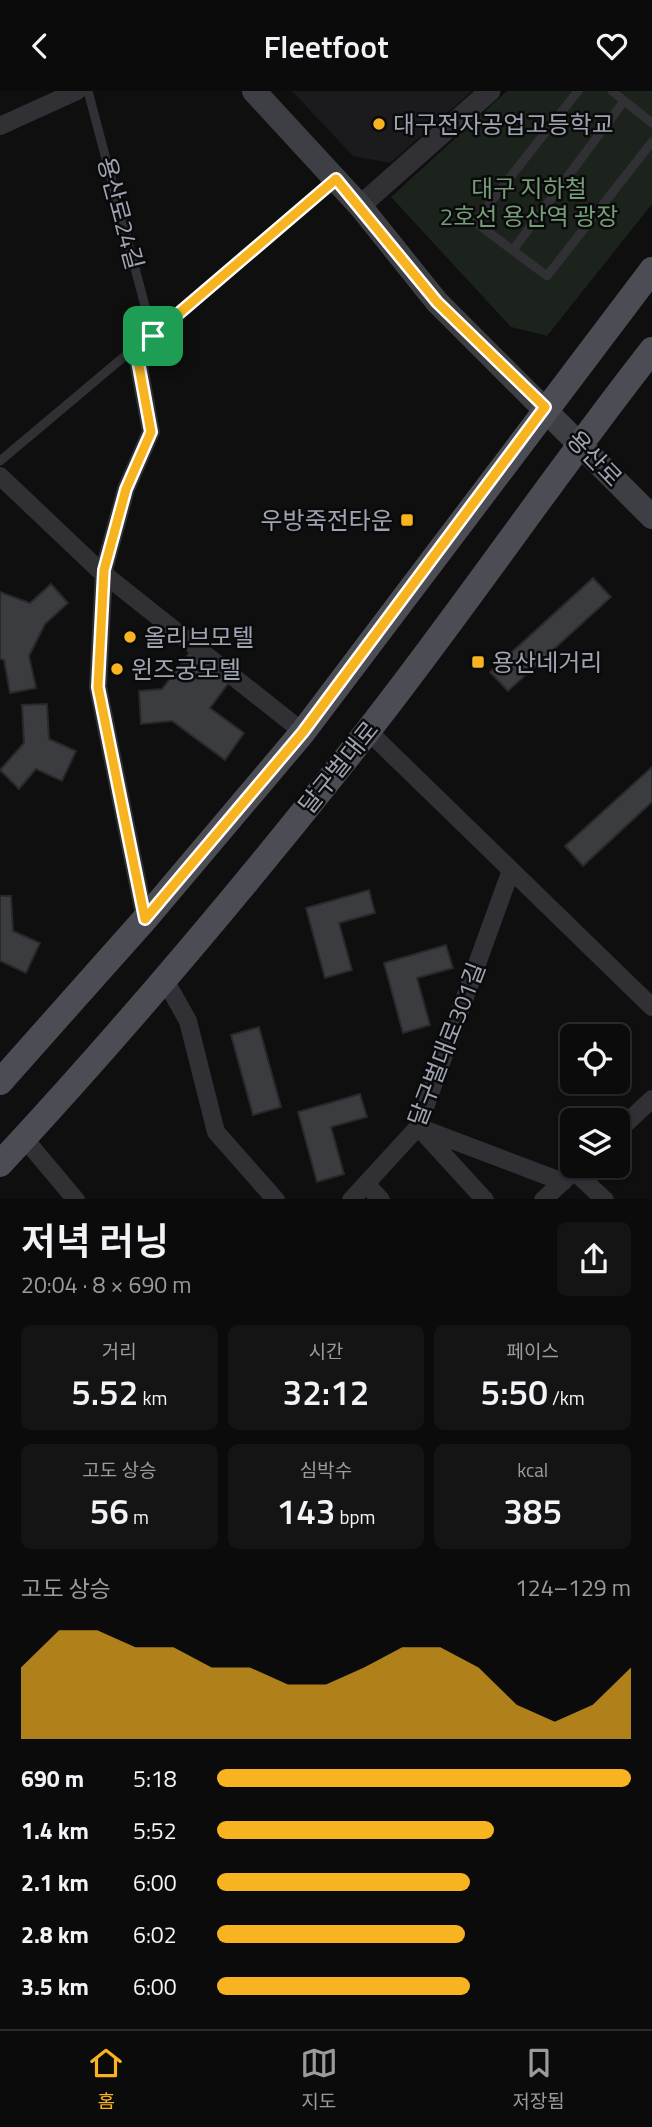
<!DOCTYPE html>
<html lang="ko">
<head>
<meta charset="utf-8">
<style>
  body { margin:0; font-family:"Titillium Web","Noto Sans KR",sans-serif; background:#141415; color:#f1f3f6; height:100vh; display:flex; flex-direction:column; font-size:26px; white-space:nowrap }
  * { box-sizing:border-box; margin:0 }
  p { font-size:23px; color:#9a9b9d }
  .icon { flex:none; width:38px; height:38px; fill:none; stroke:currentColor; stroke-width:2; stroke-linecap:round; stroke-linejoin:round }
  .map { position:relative; height:1108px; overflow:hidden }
  .drawer { display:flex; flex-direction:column; background:#0b0b0c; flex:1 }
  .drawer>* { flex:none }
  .buttons { position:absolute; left:560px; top:933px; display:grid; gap:14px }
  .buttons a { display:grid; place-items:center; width:70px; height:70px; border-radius:10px; background:#0b0b0c; box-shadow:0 2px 5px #0004,0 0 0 2px #2b2b2d; font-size:35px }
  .pin { position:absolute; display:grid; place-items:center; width:60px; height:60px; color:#fff; margin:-30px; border-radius:14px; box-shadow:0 4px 10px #0006 }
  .round { display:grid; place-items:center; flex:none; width:74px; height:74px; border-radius:10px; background:#141415 }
  .headline { display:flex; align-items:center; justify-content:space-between; height:119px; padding:0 21px }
  h1 { font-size:38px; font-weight:600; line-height:52px }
  .stats { display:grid; grid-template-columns:repeat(3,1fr); gap:10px; height:119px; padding:7px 21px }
  .stats div { display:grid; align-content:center; border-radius:10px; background:#141415; text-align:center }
  .stats b { font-size:35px; font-weight:600 }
  .stats small { font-size:19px; font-weight:400 }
  .stats p { font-size:19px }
  .chart { height:196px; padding:14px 21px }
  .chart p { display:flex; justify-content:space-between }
  .chart svg { width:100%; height:126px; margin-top:7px; fill:#f7b420; opacity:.7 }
  ul { padding:0 21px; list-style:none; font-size:23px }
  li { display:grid; grid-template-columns:112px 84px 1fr; align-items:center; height:52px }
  li i { height:18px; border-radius:9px; background:#f7b420 }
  header { display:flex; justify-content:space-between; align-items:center; height:91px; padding:0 21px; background:#0b0b0c; font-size:32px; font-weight:600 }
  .menu { display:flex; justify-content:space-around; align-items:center; height:98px; border-top:2px solid #2b2b2d; background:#0b0b0c; font-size:19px; color:#9a9b9d }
  .menu a { display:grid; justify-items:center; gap:4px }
  .menu .active { color:#f7b420 }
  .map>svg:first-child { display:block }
  .built { fill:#1b1b1d }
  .green { fill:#1b231c }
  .building { fill:#3b3c40; stroke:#29292c; stroke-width:2 }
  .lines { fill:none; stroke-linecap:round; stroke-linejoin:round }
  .service { stroke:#303035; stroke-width:9 }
  .minor { stroke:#303035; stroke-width:18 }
  .tertiary { stroke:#303035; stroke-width:21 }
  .secondary { stroke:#3e3f45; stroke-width:24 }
  .primary { stroke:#4c4d54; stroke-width:26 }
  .route-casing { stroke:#fff; stroke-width:14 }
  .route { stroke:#f7b420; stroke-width:9 }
  .poi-dot { fill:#f7b420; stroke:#0a0a0b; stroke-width:2.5 }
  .labels { text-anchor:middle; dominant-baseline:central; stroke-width:5; stroke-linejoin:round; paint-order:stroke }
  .poi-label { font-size:24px; fill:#9fa4b2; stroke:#0a0a0b; text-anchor:start }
  .park-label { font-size:24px; fill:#759e78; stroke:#0a0a0b }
  .street-label { font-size:24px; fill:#9fa4b2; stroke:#0a0a0b }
</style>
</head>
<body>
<header><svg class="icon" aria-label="back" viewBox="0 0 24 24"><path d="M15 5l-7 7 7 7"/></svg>Fleetfoot<svg class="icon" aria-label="heart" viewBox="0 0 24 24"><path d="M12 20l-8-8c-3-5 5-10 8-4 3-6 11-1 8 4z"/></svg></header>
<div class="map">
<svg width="652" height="1109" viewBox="0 0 652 1109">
  <rect width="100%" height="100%" fill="#0f0f10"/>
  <!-- built -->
  <path class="built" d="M292,0H472L390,72L353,65Z"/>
  <!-- green -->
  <path class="green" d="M507,0H652V113L547,245L511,236L391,106Z"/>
  <!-- building -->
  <path class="building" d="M593,487L611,506L508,600L490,581Z
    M51,493L68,512L45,533L29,565L36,597L10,602L4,569L0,568V501L30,512Z
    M190,561L230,590L210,617L244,642L225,669L172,630L141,633L139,600L162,598Z
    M47,613L49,648L76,660L62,690L36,678L19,698L0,679L24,652L22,614Z
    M652,676V711L583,775L565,755Z
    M369,799L375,822L339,832L352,879L325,887L306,817Z
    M0,805H11L13,840L40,852L26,882L0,870Z
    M446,854L453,877L417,887L430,934L403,942L384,872Z
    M259,936L281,1016L253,1024L231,944Z
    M360,1003L367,1026L331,1036L344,1083L317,1091L298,1021Z"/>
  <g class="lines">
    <!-- service -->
    <path class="service" d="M88,0L153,245
      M578,0L475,131L547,185L652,51
      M612,0L652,32
      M513,159L624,10
      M0,370L334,89"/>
    <!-- minor -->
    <path class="minor" d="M0,35L77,0
      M136,259L151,341L126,398L104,479L98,596L145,828
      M0,385L99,479L303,641
      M368,640L652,916
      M165,889L188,930L216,1041L276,1109
      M418,1036L563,1091
      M421,1039L485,1109
      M618,1040L652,1008
      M24,1047L76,1109
      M366,1093L381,1109
      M351,1109L418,1036L511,779
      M543,1109L574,1080L605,1109"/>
    <!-- tertiary -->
    <path class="tertiary" d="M360,115L490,0"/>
    <!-- secondary -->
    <path class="secondary" d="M254,0L360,115L437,211L652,426"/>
    <!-- primary -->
    <path class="primary" d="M0,991L145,828L303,641L652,179
      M0,1073C128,935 250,790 367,641C465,516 554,384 652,259"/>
  </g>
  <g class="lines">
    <!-- route casing -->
    <g class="route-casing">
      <path id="route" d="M336,88L437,211L545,316L303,641L145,828L98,596L104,479L126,398L151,341L136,259Z"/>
    </g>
    <!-- route -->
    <use href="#route" class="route"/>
  </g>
  <!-- markers -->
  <g class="poi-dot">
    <circle cx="379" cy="33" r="7"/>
    <rect x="400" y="422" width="14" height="14" rx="3.5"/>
    <circle cx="130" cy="546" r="7"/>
    <rect x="471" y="564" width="14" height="14" rx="3.5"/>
    <circle cx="117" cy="578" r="7"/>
  </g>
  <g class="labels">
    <!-- poi labels -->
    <g class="poi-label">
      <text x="393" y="33">대구전자공업고등학교</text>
      <text x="393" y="429" text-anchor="end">우방죽전타운</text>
      <text x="144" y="546">올리브모텔</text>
      <text x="492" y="571">용산네거리</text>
      <text x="131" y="578">윈즈궁모텔</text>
    </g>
    <!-- park labels -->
    <g class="park-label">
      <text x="529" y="97">대구 지하철<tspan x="529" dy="28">2호선 용산역 광장</tspan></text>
    </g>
    <!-- street labels -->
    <g class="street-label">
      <text transform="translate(121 122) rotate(75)">용산로24길</text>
      <text transform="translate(595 367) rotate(46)">용산로</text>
      <text transform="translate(338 676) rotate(-51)">달구벌대로</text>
      <text transform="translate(446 953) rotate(-69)">달구벌대로301길</text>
    </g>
  </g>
</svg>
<div class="buttons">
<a><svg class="icon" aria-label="locate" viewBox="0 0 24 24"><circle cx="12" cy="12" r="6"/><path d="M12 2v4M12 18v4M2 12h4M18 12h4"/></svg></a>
<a><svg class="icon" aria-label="layers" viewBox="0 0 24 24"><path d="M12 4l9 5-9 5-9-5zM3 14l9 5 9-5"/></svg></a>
</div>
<div class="pin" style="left:153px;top:245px;background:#1e9e55"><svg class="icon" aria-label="arrive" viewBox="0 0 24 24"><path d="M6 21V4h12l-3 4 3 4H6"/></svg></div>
</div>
<section class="drawer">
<div class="headline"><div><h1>저녁 러닝</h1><p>20:04 · 8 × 690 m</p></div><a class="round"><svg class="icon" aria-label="share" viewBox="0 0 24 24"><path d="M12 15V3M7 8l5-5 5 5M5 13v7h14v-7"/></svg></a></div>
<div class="stats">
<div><p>거리</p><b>5.52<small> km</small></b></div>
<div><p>시간</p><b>32:12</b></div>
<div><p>페이스</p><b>5:50<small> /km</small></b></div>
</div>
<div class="stats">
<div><p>고도 상승</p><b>56<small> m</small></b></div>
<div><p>심박수</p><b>143<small> bpm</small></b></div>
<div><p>kcal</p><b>385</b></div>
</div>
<div class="chart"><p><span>고도 상승</span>124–129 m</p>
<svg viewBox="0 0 160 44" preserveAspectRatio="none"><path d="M0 44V19L10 6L20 6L30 12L40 12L50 19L60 19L70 25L80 25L90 19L100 12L110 12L120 19L130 32L140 38L150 32L160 19V44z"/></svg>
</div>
<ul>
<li><b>690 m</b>5:18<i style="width:100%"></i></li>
<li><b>1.4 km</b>5:52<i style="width:67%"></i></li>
<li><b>2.1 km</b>6:00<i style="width:61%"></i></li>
<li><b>2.8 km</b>6:02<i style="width:60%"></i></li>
<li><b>3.5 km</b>6:00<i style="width:61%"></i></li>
</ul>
</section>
<nav class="menu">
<a class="active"><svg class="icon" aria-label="home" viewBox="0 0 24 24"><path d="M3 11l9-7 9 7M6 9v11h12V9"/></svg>홈</a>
<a><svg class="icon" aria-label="map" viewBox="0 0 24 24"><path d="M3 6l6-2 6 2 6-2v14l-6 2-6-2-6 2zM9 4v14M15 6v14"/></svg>지도</a>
<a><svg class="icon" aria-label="saved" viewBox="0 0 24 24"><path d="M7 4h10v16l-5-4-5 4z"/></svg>저장됨</a>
</nav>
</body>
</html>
